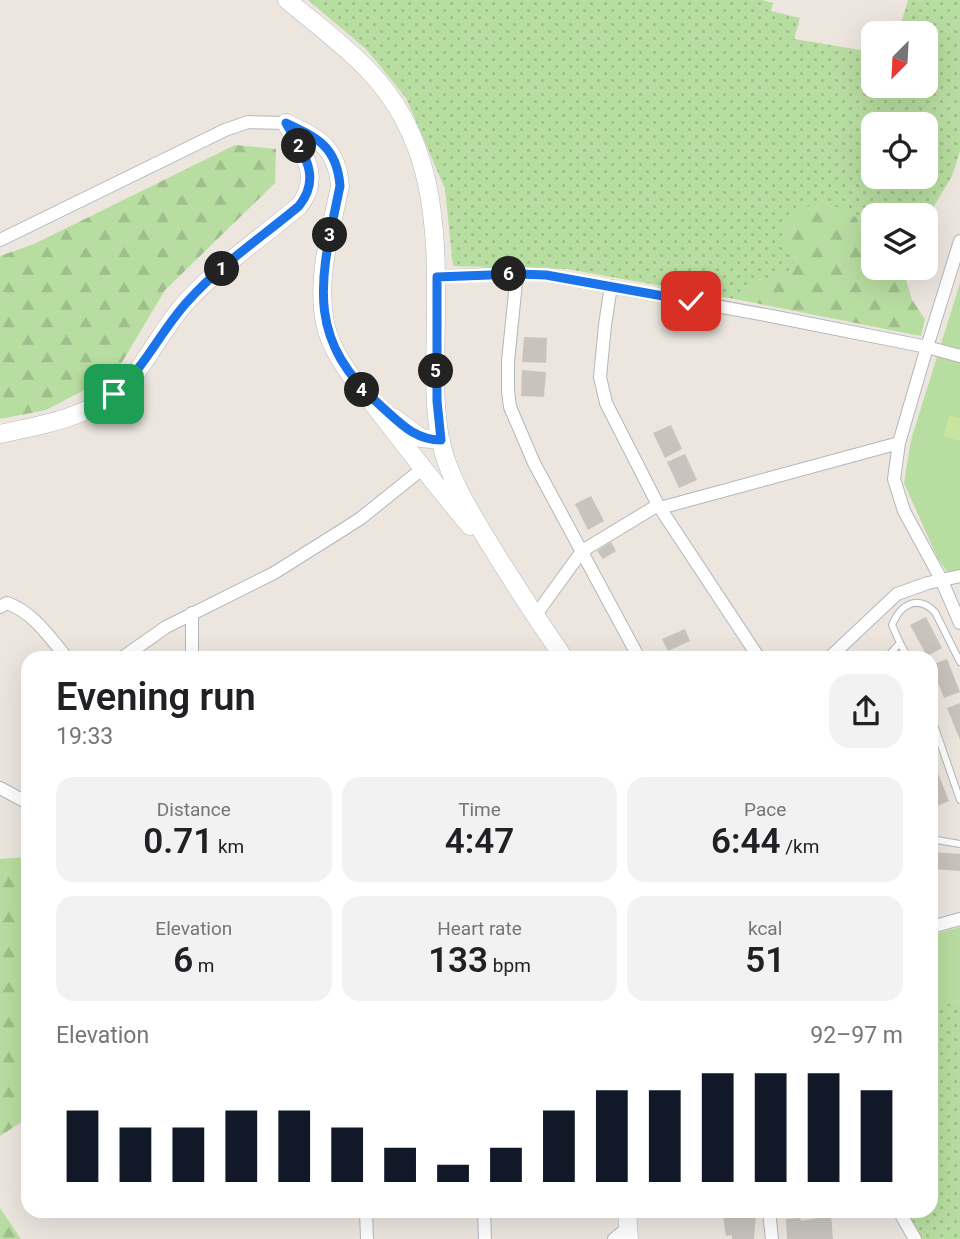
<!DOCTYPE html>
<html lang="en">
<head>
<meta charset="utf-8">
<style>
  body { margin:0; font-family:Roboto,sans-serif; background:#f2f2f2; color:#202124; height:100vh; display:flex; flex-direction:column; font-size:26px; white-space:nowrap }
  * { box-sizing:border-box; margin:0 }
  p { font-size:23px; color:#757577 }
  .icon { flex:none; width:38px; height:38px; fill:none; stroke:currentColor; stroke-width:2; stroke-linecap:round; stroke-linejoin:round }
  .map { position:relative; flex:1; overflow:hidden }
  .sheet { position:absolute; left:21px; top:651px; width:917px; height:567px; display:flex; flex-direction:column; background:#fff; border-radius:21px; box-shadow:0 7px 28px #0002 }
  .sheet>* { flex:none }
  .needle { width:46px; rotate:204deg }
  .tools { position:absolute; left:861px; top:21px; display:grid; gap:14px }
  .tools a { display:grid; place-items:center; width:77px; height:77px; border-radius:14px; background:#fff; box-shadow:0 7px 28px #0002; font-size:35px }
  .pin { position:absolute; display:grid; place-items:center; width:60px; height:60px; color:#fff; margin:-30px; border-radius:14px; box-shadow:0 4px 10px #0006 }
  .km { position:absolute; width:35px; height:35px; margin:-18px; border-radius:50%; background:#222; color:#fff; font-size:19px; line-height:35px; text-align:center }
  .round { display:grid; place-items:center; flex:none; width:74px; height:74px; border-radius:21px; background:#f2f2f2 }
  .head { display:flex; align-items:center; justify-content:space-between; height:119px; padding:0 35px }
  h1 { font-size:38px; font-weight:600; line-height:52px }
  .stats { display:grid; grid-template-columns:repeat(3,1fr); gap:10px; height:119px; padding:7px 35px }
  .stats div { display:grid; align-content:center; border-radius:18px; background:#f2f2f2; text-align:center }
  .stats b { font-size:35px; font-weight:600 }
  .stats small { font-size:19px; font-weight:400 }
  .stats p { font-size:19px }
  .chart { height:196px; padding:14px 35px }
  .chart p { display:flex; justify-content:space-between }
  .chart svg { width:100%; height:126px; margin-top:7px; stroke:#111827; stroke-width:6 }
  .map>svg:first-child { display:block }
  .grass { fill:url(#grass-dots); fill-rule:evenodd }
  .forest { fill:url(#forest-firs) }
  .garden { fill:#b8dda1 }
  .pitch { fill:#c9e49e }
  .building { fill:#c8c4bd }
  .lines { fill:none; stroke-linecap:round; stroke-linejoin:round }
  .lane-casing { stroke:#b3b6be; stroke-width:8 }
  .street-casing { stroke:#b3b6be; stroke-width:14 }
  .secondary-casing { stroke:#b3b6be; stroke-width:19 }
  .lane { stroke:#fff; stroke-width:6 }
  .street { stroke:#fff; stroke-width:12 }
  .secondary { stroke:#fff; stroke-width:18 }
  .route-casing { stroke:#fff; stroke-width:14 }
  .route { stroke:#1a73e8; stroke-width:9 }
</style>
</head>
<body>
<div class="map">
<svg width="960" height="1239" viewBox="0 0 960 1239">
  <defs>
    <pattern id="grass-dots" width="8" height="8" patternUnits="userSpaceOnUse" patternTransform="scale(1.75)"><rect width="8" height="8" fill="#b8dda1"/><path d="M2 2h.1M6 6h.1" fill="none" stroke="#9ebe8b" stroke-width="1.8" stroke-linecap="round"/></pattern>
    <pattern id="forest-firs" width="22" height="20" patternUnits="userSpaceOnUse" patternTransform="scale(1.75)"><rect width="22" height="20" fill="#b8dda1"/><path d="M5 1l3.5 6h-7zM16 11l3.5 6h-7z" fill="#9ebe8b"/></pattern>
  </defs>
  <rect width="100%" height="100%" fill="#ece6df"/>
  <!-- grass -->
  <path class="grass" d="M308,0H762L773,3L771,11L800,18L794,39L873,52V86H926V33H898L908,0H960V151L952,176L926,219V215H873V249L864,244L857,218L797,257L788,274L758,280L740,300L567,269L453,266L445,189L406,98L367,50ZM873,124H926V177H873Z
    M960,1000V1239H918L904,1211H931V1009Z"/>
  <!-- forest -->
  <path class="forest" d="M235,145L276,149L275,183L165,290L115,374L46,410L0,419V256L34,244Z
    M827,202L857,218L864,244L873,249V268H901L903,270L912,300L925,319L921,336L740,300L758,280L788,274L797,257L784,239L790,210Z
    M28,857V1118L0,1136V859Z
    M0,1208L21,1239H0Z"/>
  <!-- garden -->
  <path class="garden" d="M960,283V570L947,572L937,557L904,483L911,440Z
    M960,927V1000L931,1009V935Z"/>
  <!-- pitch -->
  <path class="pitch" d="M949,415L960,418V441L944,436Z"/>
  <!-- building -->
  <path class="building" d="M524,337L547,338L546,363L522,362Z
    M522,370L546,372L544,397L521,396Z
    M671,425L682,449L665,458L653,433Z
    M685,454L697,480L679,488L667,462Z
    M591,496L604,521L588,530L575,504Z
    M611,542L616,551L603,559L597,551Z
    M926,617L942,648L927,656L910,625Z
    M685,629L690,641L668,651L662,639Z
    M947,659L960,692L944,698L931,665Z
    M960,703V740L947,708Z
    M936,768L949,801L933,808L931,770Z
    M931,852L960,854V871L931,869Z
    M756,1214L754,1239H732V1235L726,1236L723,1216Z
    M831,1216L833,1239H787L786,1219L800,1218L801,1221Z"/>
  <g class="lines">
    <!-- lane casing -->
    <g class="lane-casing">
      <path id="lane" d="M900,643L892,625C900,605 917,594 935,612L960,662
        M886,658L900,643L908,658
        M931,716L960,800
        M931,839L960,844"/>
    </g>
    <!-- street casing -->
    <g class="street-casing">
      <path id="street" d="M0,240L225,130L248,122L286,123
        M960,241L927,347L960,356
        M517,273L508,361V391L510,407L534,463L639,658
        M437,277L517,273L546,275L771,316L927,347L899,443L894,479L904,511L941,579L960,623
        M611,286L605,325L600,377L606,403L658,505L759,658
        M660,508L899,443
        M0,607L7,603C33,612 50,638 67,658
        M192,613V658
        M535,616L582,551L658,505
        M122,658L166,627L274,573L344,529L361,518L422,469
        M829,658L897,594L928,583L960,576
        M0,788L28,803
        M931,927L960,919
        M366,1211L367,1239
        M484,1211L485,1239
        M769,1211L772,1239
        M899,1211L915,1239
        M614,1239L629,1227"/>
    </g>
    <!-- secondary casing -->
    <g class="secondary-casing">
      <path id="secondary" d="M287,0C313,22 343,44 367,69C433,136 437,222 436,311C436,352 432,403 441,443C449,477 468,508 486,538C511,579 537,619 564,658
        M286,123C318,138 337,147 340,186C331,230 316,277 325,323C332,357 359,386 380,413C409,451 439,489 470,526
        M393,417L421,438L441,440
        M0,434C54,422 101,416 138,370C155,347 168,321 188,300C221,265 262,237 299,206C323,176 302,152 286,123
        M627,1211L629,1239"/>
    </g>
    <!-- lane -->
    <use href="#lane" class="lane"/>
    <!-- street -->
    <use href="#street" class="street"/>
    <!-- secondary -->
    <use href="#secondary" class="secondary"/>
  </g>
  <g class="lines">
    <!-- route casing -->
    <g class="route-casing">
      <path id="route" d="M114,394C145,368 161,330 188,301C220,265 262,237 299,206C323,176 302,152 286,123C318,138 337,147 340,186C321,278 302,337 382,407C401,424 415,440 441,440L437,401V277L517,274L546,275L691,301"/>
    </g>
    <!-- route -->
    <use href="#route" class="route"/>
  </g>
</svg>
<div class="tools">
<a><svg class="needle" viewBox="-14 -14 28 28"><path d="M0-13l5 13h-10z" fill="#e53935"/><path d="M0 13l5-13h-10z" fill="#757577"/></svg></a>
<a><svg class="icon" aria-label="locate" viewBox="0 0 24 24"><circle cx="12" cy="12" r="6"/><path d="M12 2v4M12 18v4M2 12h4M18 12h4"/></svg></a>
<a><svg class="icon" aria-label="layers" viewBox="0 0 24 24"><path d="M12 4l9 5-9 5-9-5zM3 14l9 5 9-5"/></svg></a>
</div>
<div class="pin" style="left:114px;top:394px;background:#1e9e55"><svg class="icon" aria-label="arrive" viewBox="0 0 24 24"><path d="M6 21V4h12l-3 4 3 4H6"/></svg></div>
<div class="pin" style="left:691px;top:301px;background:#d93025"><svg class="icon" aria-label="check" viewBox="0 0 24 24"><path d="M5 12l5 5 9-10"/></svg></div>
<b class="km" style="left:222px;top:269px">1</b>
<b class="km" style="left:299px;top:146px">2</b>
<b class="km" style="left:330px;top:235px">3</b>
<b class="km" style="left:362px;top:390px">4</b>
<b class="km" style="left:436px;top:371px">5</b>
<b class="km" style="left:509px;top:274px">6</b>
<section class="sheet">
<div class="head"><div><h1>Evening run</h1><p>19:33</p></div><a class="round"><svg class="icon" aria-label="share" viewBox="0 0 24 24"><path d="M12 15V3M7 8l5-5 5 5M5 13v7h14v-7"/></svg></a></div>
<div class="stats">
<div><p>Distance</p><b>0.71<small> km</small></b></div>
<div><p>Time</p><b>4:47</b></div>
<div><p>Pace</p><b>6:44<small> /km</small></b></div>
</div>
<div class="stats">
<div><p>Elevation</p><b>6<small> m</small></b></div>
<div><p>Heart rate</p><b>133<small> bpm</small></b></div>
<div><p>kcal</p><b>51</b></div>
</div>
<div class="chart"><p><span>Elevation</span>92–97 m</p>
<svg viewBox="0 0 160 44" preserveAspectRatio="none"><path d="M5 44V19M15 44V25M25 44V25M35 44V19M45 44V19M55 44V25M65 44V32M75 44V38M85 44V32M95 44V19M105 44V12M115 44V12M125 44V6M135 44V6M145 44V6M155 44V12"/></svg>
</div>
</section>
</div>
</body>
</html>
